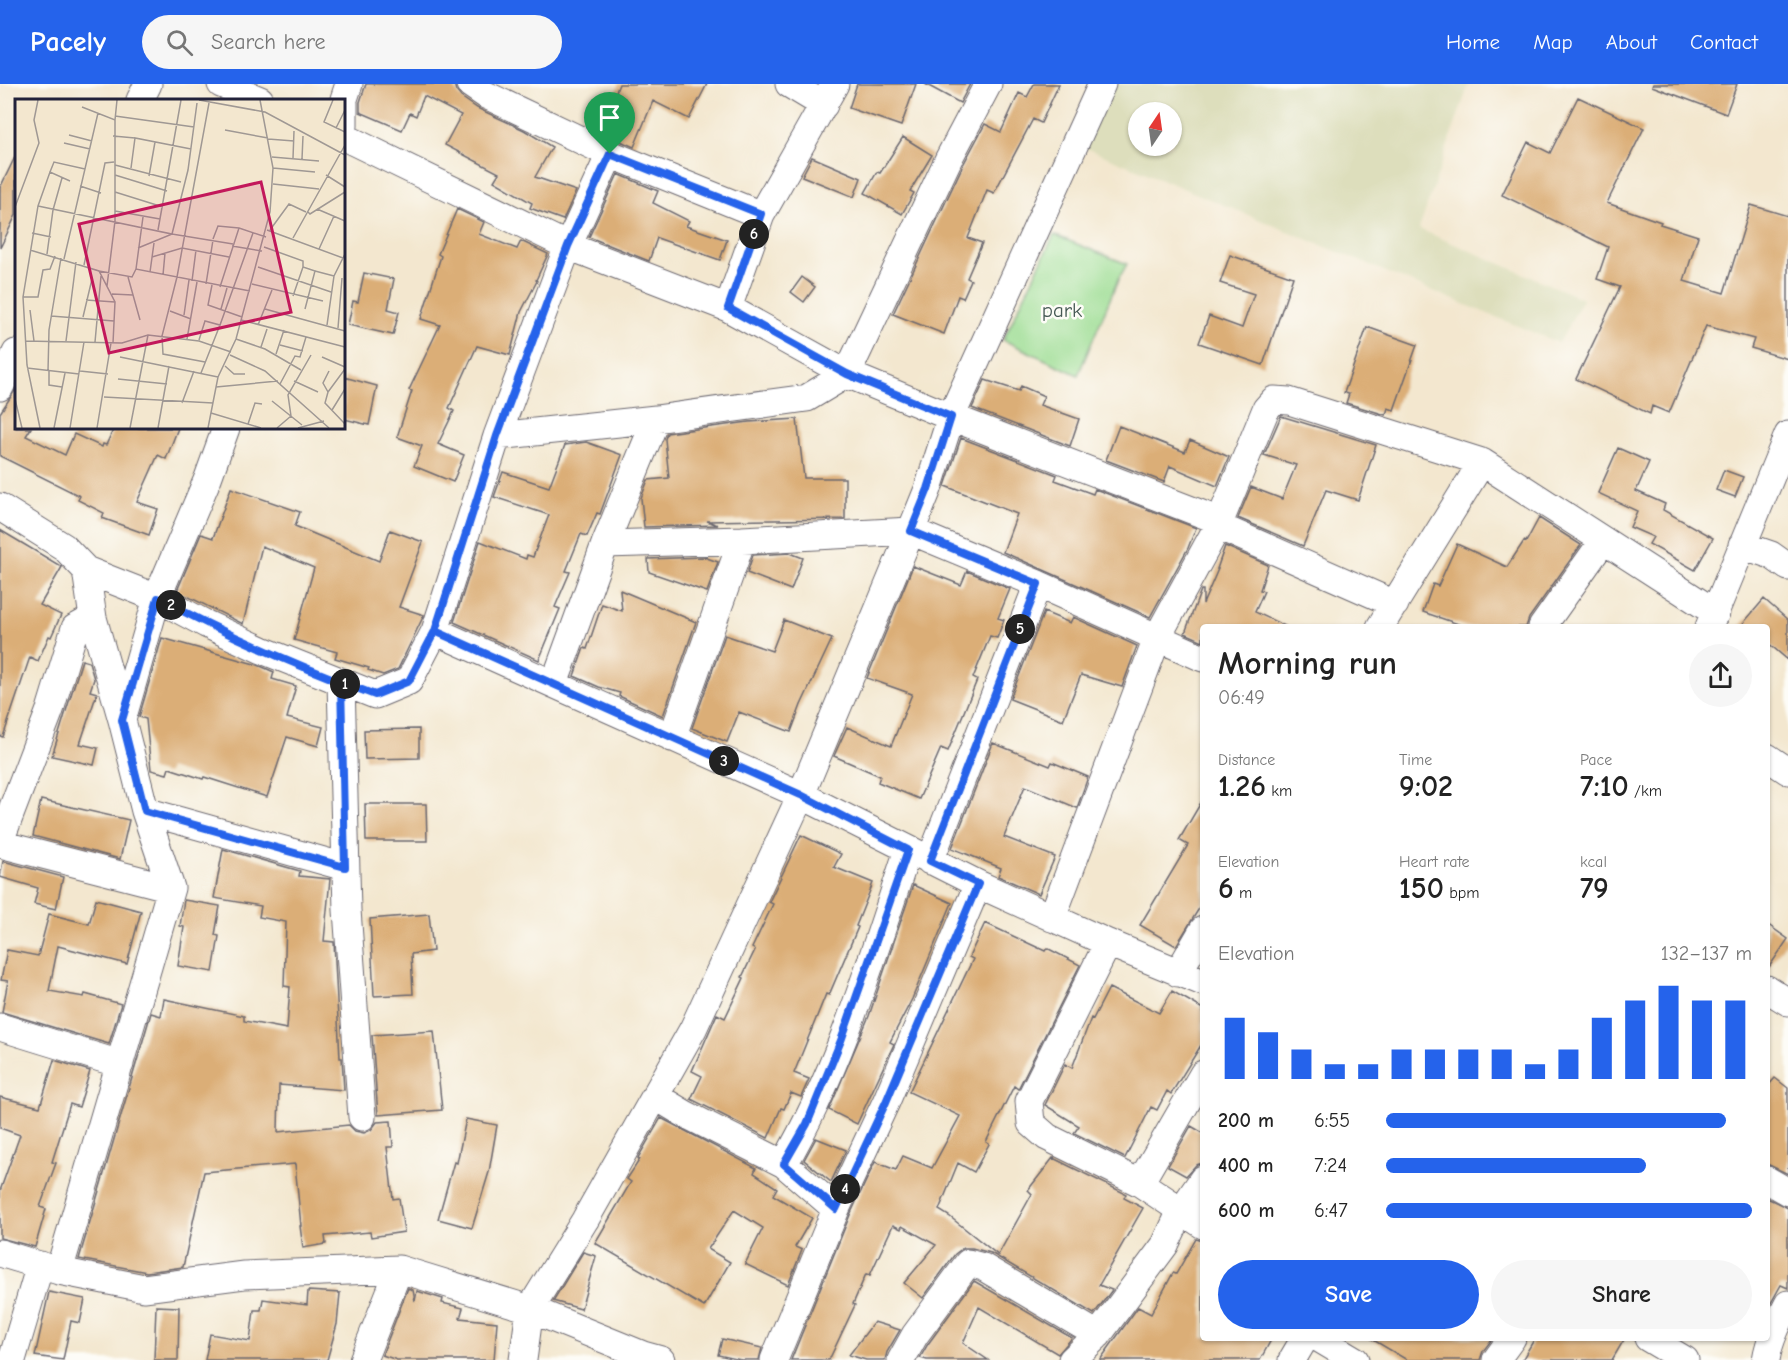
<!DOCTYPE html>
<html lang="en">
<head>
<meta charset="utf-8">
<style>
  body { margin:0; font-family:"Comic Neue",sans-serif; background:#f6f6f6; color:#222; height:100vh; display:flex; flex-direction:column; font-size:22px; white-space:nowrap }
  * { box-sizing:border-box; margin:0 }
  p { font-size:20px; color:#767676 }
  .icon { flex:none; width:33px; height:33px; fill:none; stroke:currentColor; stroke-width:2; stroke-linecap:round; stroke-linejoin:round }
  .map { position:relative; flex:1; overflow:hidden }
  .details { position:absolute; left:1200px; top:540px; width:570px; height:717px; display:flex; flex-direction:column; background:#fff; border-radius:6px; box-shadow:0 2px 4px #0004 }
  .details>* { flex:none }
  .needle { width:39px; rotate:13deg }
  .tools { position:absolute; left:1128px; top:18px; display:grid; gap:12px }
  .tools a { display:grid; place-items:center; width:54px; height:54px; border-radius:50%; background:#fff; box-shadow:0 2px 4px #0004; font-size:30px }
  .pin { position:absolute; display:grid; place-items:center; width:51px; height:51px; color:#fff; margin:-62px -26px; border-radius:50% 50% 50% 0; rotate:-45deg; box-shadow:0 0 6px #0007 }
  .pin .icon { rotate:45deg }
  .km { position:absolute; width:30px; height:30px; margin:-15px; border-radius:50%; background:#222; color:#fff; font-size:16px; line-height:30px; text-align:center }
  .round { display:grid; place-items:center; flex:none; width:63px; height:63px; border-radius:32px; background:#f6f6f6 }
  .head { display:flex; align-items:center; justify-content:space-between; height:102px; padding:0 18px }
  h1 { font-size:33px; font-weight:600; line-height:45px }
  .stats { display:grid; grid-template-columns:repeat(3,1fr); gap:9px; height:102px; padding:6px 18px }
  .stats div { display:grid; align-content:center }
  .stats b { font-size:30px; font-weight:600 }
  .stats small { font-size:16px; font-weight:400 }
  .stats p { font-size:16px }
  .chart { height:168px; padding:12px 18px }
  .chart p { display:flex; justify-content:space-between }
  .chart svg { width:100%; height:108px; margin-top:6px; stroke:#2563eb; stroke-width:6 }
  .action { display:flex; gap:12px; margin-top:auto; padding:12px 18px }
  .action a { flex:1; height:69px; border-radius:36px; background:#2563eb; color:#fff; font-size:24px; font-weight:600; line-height:69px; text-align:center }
  .action a+a { background:#f6f6f6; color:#222 }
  ul { padding:0 18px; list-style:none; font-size:20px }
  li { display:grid; grid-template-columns:96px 72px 1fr; align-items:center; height:45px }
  li i { height:15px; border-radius:8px; background:#2563eb }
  header { display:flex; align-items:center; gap:36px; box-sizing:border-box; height:84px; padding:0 30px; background:#2563eb; color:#fff }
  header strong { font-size:28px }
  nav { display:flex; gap:33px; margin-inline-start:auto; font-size:21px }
  .search { width:420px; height:54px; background:#f6f6f6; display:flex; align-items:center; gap:15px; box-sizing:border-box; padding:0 21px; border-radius:33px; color:#767676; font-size:22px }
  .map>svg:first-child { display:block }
  .built { fill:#dddebc; fill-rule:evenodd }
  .green { fill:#9cdd93; stroke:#5f8067; stroke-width:1.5 }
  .building { fill:#dbae77 }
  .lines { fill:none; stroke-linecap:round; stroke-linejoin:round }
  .minor-casing { stroke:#6b676f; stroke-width:29 }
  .minor { stroke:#fff; stroke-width:27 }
  .route-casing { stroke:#fff; stroke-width:12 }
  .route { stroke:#2563eb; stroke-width:8 }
  .labels { text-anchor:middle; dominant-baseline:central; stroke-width:5; stroke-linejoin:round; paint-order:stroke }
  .park-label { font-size:21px; fill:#475a55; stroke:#fdfcf7 }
  .inset-road { fill:none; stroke:#9f9894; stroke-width:1.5 }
  .view { fill:#c2185b; fill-opacity:0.15; stroke:#c2185b; stroke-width:3 }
  .inset-edge { fill:none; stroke:#22223b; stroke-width:3 }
</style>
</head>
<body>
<header>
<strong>Pacely</strong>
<div class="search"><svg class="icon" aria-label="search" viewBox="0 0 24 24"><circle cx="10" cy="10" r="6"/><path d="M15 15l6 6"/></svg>Search here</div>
<nav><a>Home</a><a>Map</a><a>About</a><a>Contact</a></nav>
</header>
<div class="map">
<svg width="1788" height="1276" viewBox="0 0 1788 1276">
  <rect width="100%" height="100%" fill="#fdfcf7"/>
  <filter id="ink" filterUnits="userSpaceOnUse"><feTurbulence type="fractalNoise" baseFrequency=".0167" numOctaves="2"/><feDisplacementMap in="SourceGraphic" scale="12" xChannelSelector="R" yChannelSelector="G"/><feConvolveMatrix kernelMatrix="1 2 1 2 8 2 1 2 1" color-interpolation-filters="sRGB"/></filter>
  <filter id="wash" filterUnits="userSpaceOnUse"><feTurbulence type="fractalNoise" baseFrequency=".008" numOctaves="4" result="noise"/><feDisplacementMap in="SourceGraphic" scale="24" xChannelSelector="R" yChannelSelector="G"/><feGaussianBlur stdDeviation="1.35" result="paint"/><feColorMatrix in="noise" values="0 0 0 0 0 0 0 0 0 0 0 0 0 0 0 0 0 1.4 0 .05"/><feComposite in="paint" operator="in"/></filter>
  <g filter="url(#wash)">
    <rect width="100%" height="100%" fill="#f3e7cf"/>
    <!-- built -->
    <path class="built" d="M1110,0H1469L1419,145L1583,215L1559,259L1083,63ZM1138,28H1172V62H1138Z"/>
    <!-- green -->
    <path class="green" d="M1054,151L1127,180L1118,196L1078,291L1003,256Z"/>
    <g id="blocks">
      <!-- building -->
      <path class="building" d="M366,0H454L456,7L461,13L477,24L524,46L552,63L535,93L576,107L563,136L530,124L532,119L494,97L499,89L445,61L461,31L424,12L416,32L410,29L402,46L360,28V18Z
        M619,0H707L689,35L653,17L634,63L600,48Z
        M857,0H916L901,42L849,24Z
        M925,0H970L960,19Z
        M1034,0H1059L1041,39L1033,35L994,109L987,106L968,154L982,159L967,194L971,196L963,214L958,212L944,250L893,230L963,81L985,40L1001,48L1019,9L1027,13Z
        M1653,0H1737L1726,30L1652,2Z
        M1578,13L1644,44L1607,119L1661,138L1660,140L1698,152L1684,197L1724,209L1751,121L1788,132V275L1751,264L1754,255L1706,242L1669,329L1652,322L1650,330L1576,295L1620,203L1597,195L1608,163L1502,111L1528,58L1550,69Z
        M903,53L932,71L910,107L914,109L902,130L865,109L877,88L880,89Z
        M16,71V131L0,164V104Z
        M812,73L861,94L854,113L802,92Z
        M618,90L658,107L653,119L689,137L686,142L727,156L720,176L657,154L649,177L589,153Z
        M457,125L484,138L479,150L517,165L521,157L548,170L536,196L537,197L521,228L510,271L477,262L449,324L454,327L438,360L464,371L453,398L414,382L422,362L397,353L412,307L409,306L440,241L421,235L441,172L438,170Z
        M1230,171L1293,193L1263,281L1199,259L1209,232L1242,244L1254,210L1220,199Z
        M364,189L394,195L388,225L399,228L393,251L348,241L353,217L358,218Z
        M802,193L815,203L804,218L791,208Z
        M1367,243L1417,261L1394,326L1388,324L1386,331L1346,319L1349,310L1344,309Z
        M344,293L377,302L369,341L344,335Z
        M985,296L1019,307L1021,302L1044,312L1040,321L1079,335L1070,362L972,324Z
        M16,305V344H31L26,352L65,371L74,350L102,363L103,360L106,361L114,344H178L166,375L158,371L137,418L158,425L149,451L102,434L104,429L78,416L80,412L0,372V329Z
        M1281,332L1376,361L1358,416L1326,406L1303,462L1238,434L1251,403L1282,415L1296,381L1264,371Z
        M797,335L804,394H845V435L707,437L718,441L644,443L641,414L648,396L669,394L665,355L667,349L749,338Z
        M1119,342L1185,368L1190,356L1229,373L1217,402L1170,382L1164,398L1106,376Z
        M961,354L1057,391L1055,396L1093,410L1095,405L1196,444L1188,464L1150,533L1003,468L1017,430L945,402Z
        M586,358L622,371L600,430L597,429L587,452L581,450L566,487L570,488L555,523L560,525L539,576L454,538L480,457L526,475L527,471L533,473L549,431L494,413L503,388L549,403L565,361Z
        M1618,364L1649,378L1636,407L1665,420L1663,426L1713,454L1695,486L1649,460L1653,453L1630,443L1637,427L1598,409Z
        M1724,386L1743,393L1735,413L1716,406Z
        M231,404L300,428L295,442L379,477L390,446L423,458L399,523L424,531L398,585L383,591L368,586L369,584L335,574L337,568L294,556L314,484L262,462L243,540L177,507L201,450L213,454Z
        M1539,434L1581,461L1529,534L1526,543H1467L1423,528L1433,500L1438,502L1457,460L1507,483L1524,457L1526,458Z
        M0,446L62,483L40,521L61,531L51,553L49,552L38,577L30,573L3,653L0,652Z
        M1225,462L1268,481L1260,506L1264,507L1255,528L1287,543H1203V557L1185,549L1201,506H1203V520L1218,485H1217Z
        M790,469L803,474L791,506L747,489L753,471Z
        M704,473L718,478L707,508L649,488L648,475Z
        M913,482L961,501L967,487L1010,505L998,534L1004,536L997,554L990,552L973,594L977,596L948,667L941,664L919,715L878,698L880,692L834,672L847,643L891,662L912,610L867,594Z
        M620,506L696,538L663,632L619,612L620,609L599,603L574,592L584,564L587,565L602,520L622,527Z
        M1764,515L1788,536V576L1767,558V543H1740Z
        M1044,528L1070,539L1073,533L1137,562L1122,603L1081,591L1063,636L1010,615Z
        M784,536L832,555L801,621L791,648L739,628L727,658L692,644L725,551L772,567Z
        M162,554L258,581L274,588L272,595L296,602L287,634L323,643L318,662L287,653L267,713L204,693L203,695L169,684L167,690L151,686L146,635L139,633Z
        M82,576L89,578L94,595L90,607L97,609L80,660L98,664L94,681L52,672Z
        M419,645V674L365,675L364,646Z
        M993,659L1050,682L1052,678L1088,693L1077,724L1025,702L1004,753L1055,773L1039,810L998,792L1001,784L952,764Z
        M1203,715V818L1176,862L1140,841L1188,761L1179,756Z
        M41,716L129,736L120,775L33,752Z
        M365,720H426L427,757H366Z
        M801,751L841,770L834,783L873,799L856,842L858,843L829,911L826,910L794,989L809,995L801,1013L791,1009L784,1025L781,1024L768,1054L691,1015L702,992L692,987L717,930L725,934L744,894L742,893L755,866L752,864L773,820L769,818Z
        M223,765L300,787L299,792L330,795L324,857L334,858L340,974H342L344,1006L279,1001L278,1048L349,1041L355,1047L364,1049L371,1046L377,1038L391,1037L393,1063H387L393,1115L399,1114L404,1148L371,1153L370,1148L325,1152L326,1160L303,1164L300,1142H301L295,1080L204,1088L183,1183L147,1188L79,1175L151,929L161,932L164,915L244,932V937L287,945L290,903L284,902L286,838L259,833L261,822L214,814Z
        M3,777L63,793L56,825L34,820L38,804L0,793Z
        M913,801L952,819L912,915L890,958L894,960L857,1040L829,1026L869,932Z
        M96,815L141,827L127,880L58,862L49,907L84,913L85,910L121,920L109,960L2,928L8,897L1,896L7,866L38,872L49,830L89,840Z
        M184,816L220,822L215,851L219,852L213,888L178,882L184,843L180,842Z
        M429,830L433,867L411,870L413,910L374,912L370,835Z
        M985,839L1045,867L1047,864L1080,881L1018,1005L1014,1002L986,1058L989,1060L974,1088L958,1079L939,1126L949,1132L998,1171L1032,1110L1028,1106L1053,1074L1126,1110L1124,1114L1143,1124L1099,1201L1112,1206L1094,1230L991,1169L972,1164H963L955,1170L923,1214L904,1199L936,1161L902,1142L901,1145L893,1141L870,1191L866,1190L853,1220L855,1221L829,1276H791L850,1131L875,1078L896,1086L903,1072L932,1084L960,1032L909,1008L973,875L969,873Z
        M1767,840L1788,855L1767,886Z
        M1109,904L1159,929L1172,907L1203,925V958L1171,1010L1167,1007L1157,1026L1151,1023L1125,1074L1074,1049L1079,1042L1045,1021L1065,980L1072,984L1091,934L1093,935Z
        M434,947L442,1026L378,1031L372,951Z
        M54,976L90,987L79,1023L70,1020L52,1078L56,1079L40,1123L46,1125L35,1163L0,1154V1107L20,1051L0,1044V1013L40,1023Z
        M1775,994L1788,1004V1090L1767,1080V1003Z
        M661,1034L756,1084L754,1089L777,1104L773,1111L812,1134L795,1163L802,1166L788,1201L745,1180L763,1144L734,1126L708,1165L730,1178L704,1223L595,1159L631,1098L627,1095L640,1075L638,1074Z
        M466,1035L497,1041L489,1088L472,1144L438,1135L454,1078L457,1079Z
        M1191,1042L1203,1049V1079L1196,1081L1186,1092L1168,1082Z
        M816,1054L846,1066L831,1098L804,1076Z
        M1767,1114L1788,1124V1204L1781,1201L1767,1226Z
        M1196,1155L1203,1157V1254H1272L1260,1276H1100L1138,1223L1151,1230L1173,1189L1176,1190Z
        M583,1168L596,1172L581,1225L553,1217Z
        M974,1197L1072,1254L1071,1255L1058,1270L979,1223L963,1259L988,1276H927L920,1274L928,1260Z
        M408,1204L413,1206L415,1217L417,1207L443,1215L442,1219L463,1224L460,1234L497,1238L494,1276H397L382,1271Z
        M308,1207L340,1209L337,1240L327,1276H205L210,1250L250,1257L254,1226H261L263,1215L307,1221Z
        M49,1208L85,1215L80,1239L71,1237L63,1276L35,1272Z
        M156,1222L179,1223L178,1276H154Z
        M874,1238L900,1246L887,1268L885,1276H866L849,1271Z
        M1370,1254H1493L1483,1267L1480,1276H1407Z
        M1535,1254H1625L1612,1276H1522Z
        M722,1255L762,1264L759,1276H741L718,1271Z"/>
    </g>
  </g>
  <g filter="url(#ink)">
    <use href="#blocks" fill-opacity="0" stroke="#6b676f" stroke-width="1.5"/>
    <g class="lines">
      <!-- minor casing -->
      <g class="minor-casing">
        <path id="minor" d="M221,0L260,16
          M470,0L486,11L610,70L761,131
          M789,0L824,21
          M140,16L148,0
          M344,42V15L349,0
          M344,53L568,162L728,224L847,290L949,74L988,0
          M728,224L761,131L835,0
          M0,303L16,269
          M497,352L656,335L807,314L847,290L951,333L1220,437L1218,442L1395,520
          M0,423L64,463L86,486L93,534L122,636L145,727L171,804L59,1187
          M1220,437L1266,325L1274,316L1289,317L1482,378L1716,529
          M605,460L742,456L911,447L1038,500L1203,574
          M1742,461L1771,471L1788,483
          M86,486L157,514L206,540L262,566L375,611L409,597L435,547L801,711L978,800L1108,859L1203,898
          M1380,543L1482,378
          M1542,543L1603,457
          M1709,543L1788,351
          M435,547L497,352L568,162L610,70
          M341,598L347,826L362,1033
          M554,600L605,460L656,335
          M122,636L157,514L208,394L226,344
          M672,654L742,456
          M1767,673L1788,687
          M145,727L345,783
          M0,757L50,626L75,544L93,534
          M0,760L171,804
          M930,777L1038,500
          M1052,834L1158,552L1218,442
          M1108,859L1029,1017L1031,1039L1047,1053L1140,1099L1203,1141
          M1178,889L1203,846
          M1767,905L1788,918
          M0,943L120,980
          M655,1012L685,1030L784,1080L836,1125
          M784,1080C840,984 873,871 908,766
          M1767,1096L1788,1108
          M1140,1099L1203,990
          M0,1169L59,1187L144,1204L244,1191L399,1185L530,1225L643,1271L661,1276
          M1318,1254L1355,1276
          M1648,1254L1685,1276
          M12,1276L40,1181
          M363,1276L399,1185
          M523,1276L530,1225L585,1136L693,945L801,711L911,447L928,405L951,333L1102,0
          M774,1276L836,1125L886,1018L978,800
          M901,1276L915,1251L968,1179L983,1183L1098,1251L1165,1161L1181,1127L1203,1095
          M1072,1276L1098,1251
          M1292,1276L1305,1254
          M1496,1276L1512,1254
          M1766,1276C1769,1256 1779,1237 1788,1220"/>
      </g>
      <!-- minor -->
      <use href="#minor" class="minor"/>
    </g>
  </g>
  <g class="lines" filter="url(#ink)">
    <!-- route casing -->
    <g class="route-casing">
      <path id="route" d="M610,70L568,162L497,352L435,547L409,597L375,611L341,598L345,783L145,727L122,636L158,514C228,552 300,583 375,611L409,597L435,547L801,711L908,766L842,954L807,1040L784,1080L836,1125L886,1018L978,800L930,777L1038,500L911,447L928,405L951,333L847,290L728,224L761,130L610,70"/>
    </g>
    <!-- route -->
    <use href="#route" class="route"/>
  </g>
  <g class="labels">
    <!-- park labels -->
    <g class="park-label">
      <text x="1062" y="226">park</text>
    </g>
  </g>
  <!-- overview -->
  <g transform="translate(15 15)">
    <rect width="330" height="330" fill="#f3e7cf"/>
    <path class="inset-road" d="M184,1L250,13L330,56M318,1L309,23L330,33M67,8L100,21L102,1M100,17L179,28M321,29L330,11M210,31L253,39M54,36L77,42M98,37L120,39M253,40L279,42M49,44L75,50M257,58L304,62M278,59L279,32M287,60L288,37M100,66L166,83M116,69L120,39L176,50M258,69L300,73M35,73L39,63L70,70M100,76L152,92M311,76L330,88M134,77L140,43M258,85L304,90M65,87L86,94M100,93L148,108M23,107L157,135L173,71L182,4M0,108L24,44L19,21L23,1M302,110L330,122M100,112L145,120M293,113L295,115L330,93M143,131L166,1M252,131L328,159M255,131L274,105L291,113M17,134L36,138M278,139L330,46M198,140L203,127L224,129L251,138M217,147L247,152M249,148L288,162V168L300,172L290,210M123,149L157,135L218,145M304,150L319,117M15,151L84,172L100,203L98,244M32,155L38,111L47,79M137,158L167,149L214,158M49,160L83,14M69,166L90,64L99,63M243,168L316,193M121,170L128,118M84,172L117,178L121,170L235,192M300,172L319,177M135,173L139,144M148,176L150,154M113,178L125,221M177,182L181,151M191,185L198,141M237,185L308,202M197,186L193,206L227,218M92,187L100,122V21M205,188L224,129M97,195L118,196M278,197L288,168M8,198H23L28,171L35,170L40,157M71,201L100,203M206,210L212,189M250,210L330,232M15,211L19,242M155,212L176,220M169,216L174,181M36,217L99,222M68,218L77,180M226,221L330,248M243,226L257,191M312,226L319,177L330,155M323,229L327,179M172,240L182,183M221,240L250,250L286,271M184,241L190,222L205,226L238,134M10,242L107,244L133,236L184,242L216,253M51,242L61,163M80,243L86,177M265,246L288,252M246,248L252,230M261,255L269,231M215,256L250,272L314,329M105,258L203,278M307,258L330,268M190,263L148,255L147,237L162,178L194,4M210,267L219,275H230M12,269L64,275M33,272L34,231L46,159M34,272V286L47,288M65,272L93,275M314,272L308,284L313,293L310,304L330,325M186,274L205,226M103,280L152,285M279,282L303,293M265,285L280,257L285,258L291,238M201,288L263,282M313,293L330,270M89,298L198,304M0,300L7,329M257,302L287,326M167,304L179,272M317,311L330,290M196,314L246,329M233,325L240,304L247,305M25,329L12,266L8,198L23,107L35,73L55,82M39,329L50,274M55,329L69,243M82,329L96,244M115,329L133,236M143,329L154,267M193,329L203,278L221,240L255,113L258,69L245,1M262,329L276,317L273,296L296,256M283,329L309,322"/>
    <path class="view" d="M246,83L276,213L94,254L64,125Z"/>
    <rect width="330" height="330" class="inset-edge"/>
  </g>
</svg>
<div class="tools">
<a><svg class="needle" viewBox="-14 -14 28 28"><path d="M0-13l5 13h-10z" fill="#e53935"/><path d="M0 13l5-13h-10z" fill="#767676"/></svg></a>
</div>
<div class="pin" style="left:610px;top:70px;background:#1e9e55"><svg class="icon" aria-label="arrive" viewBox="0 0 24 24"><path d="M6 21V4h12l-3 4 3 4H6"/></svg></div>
<b class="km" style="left:345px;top:600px">1</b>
<b class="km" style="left:171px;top:521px">2</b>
<b class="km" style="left:724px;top:677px">3</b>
<b class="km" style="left:845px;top:1105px">4</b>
<b class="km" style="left:1020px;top:545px">5</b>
<b class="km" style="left:754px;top:150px">6</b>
<section class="details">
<div class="head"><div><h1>Morning run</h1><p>06:49</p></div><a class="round"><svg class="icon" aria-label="share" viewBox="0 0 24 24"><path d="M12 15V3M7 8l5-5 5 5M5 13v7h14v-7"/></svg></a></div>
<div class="stats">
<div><p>Distance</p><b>1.26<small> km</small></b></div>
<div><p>Time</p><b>9:02</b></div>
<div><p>Pace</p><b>7:10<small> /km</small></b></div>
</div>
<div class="stats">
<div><p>Elevation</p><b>6<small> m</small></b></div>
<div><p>Heart rate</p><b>150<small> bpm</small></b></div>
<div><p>kcal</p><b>79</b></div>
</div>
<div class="chart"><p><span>Elevation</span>132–137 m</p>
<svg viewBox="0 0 160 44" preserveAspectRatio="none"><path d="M5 44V19M15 44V25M25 44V32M35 44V38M45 44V38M55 44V32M65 44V32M75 44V32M85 44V32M95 44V38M105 44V32M115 44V19M125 44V12M135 44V6M145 44V12M155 44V12"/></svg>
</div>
<ul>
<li><b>200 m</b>6:55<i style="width:93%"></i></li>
<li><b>400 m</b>7:24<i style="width:71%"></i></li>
<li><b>600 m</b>6:47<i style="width:100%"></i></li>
</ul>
<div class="action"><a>Save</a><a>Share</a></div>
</section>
</div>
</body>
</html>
